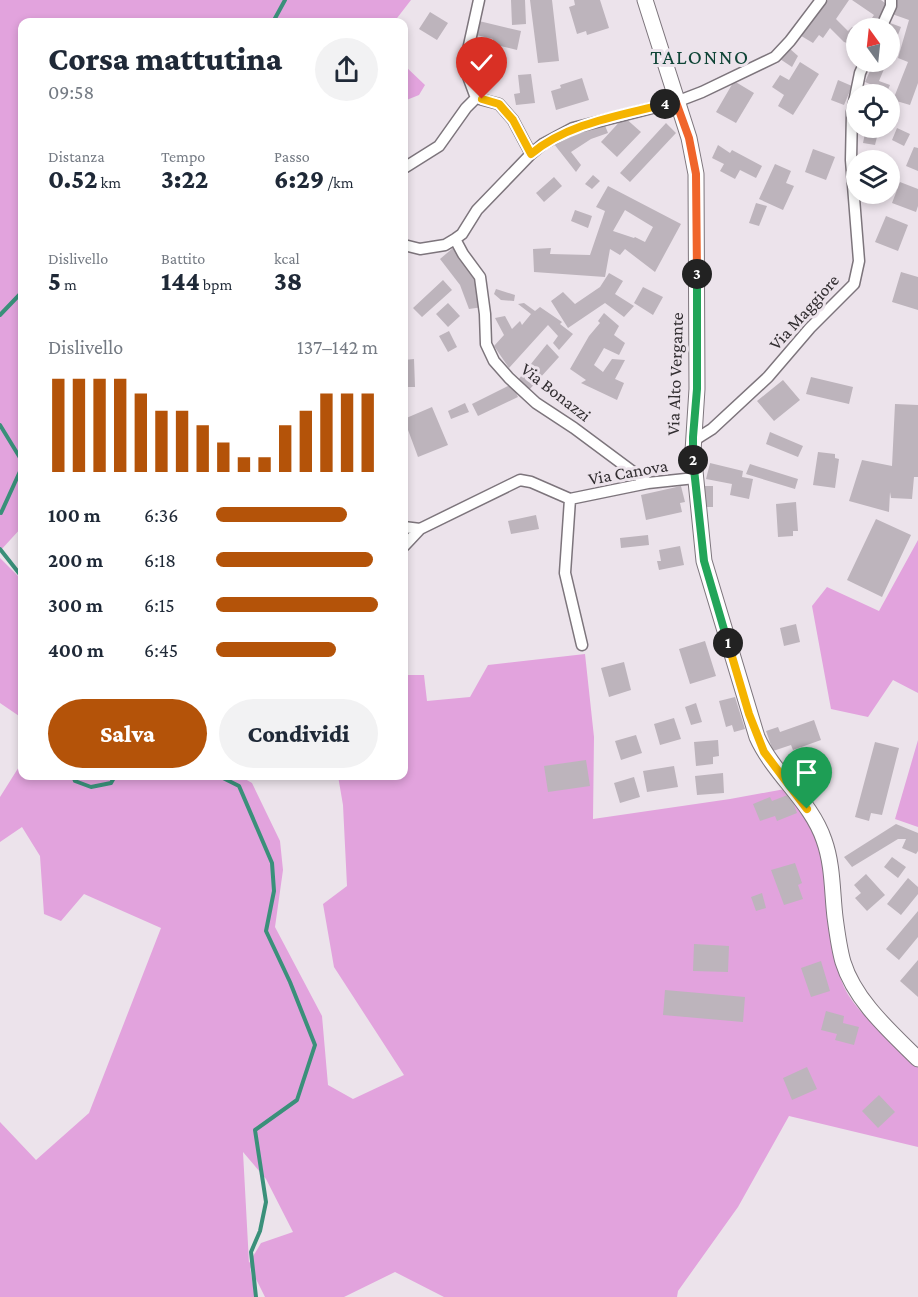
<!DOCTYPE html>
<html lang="it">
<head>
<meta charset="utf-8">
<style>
  body { margin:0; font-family:"Crimson Pro",serif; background:#f2f2f3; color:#1f2937; height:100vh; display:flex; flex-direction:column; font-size:22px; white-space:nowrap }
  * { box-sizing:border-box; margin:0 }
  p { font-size:20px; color:#747a83 }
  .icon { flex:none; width:33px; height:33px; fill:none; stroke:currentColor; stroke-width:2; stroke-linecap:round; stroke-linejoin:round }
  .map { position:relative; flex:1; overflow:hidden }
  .panel { position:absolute; left:18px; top:18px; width:390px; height:762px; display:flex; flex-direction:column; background:#fff; border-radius:12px; box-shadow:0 3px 9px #0003 }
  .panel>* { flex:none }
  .needle { width:39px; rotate:345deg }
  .buttons { position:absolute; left:846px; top:18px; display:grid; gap:12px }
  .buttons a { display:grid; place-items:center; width:54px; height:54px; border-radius:50%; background:#fff; box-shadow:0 3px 9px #0003; font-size:30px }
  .pin { position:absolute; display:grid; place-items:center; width:51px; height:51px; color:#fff; margin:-62px -26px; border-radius:50% 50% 50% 0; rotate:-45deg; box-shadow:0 0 6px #0007 }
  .pin .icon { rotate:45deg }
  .km { position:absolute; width:30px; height:30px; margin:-15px; border-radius:50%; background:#222; color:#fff; font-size:16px; line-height:30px; text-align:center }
  .round { display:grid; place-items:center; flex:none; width:63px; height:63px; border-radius:32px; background:#f2f2f3 }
  .overview { display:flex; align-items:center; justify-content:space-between; height:102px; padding:0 30px }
  h1 { font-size:33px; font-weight:800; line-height:45px }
  .metrics { display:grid; grid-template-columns:repeat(3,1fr); gap:9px; height:102px; padding:6px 30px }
  .metrics div { display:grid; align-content:center }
  .metrics b { font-size:26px; font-weight:800 }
  .metrics small { font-size:16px; font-weight:400 }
  .metrics p { font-size:16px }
  .chart { height:168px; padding:12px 30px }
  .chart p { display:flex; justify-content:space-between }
  .chart svg { width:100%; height:108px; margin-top:6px; stroke:#b45309; stroke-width:6 }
  .button { display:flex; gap:12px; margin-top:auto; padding:12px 30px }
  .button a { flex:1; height:69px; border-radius:36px; background:#b45309; color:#fff; font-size:24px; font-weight:800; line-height:69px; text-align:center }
  .button a+a { background:#f2f2f3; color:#1f2937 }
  ul { padding:0 30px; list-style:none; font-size:20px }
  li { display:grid; grid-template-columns:96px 72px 1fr; align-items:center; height:45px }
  li i { height:15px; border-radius:8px; background:#b45309 }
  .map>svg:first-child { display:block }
  .green { fill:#e2a3dd; fill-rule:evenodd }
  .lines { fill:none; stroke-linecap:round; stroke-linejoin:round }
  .stream { stroke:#3a907a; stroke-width:4 }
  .building { fill:#bdb4bc; fill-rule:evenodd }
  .street-casing { stroke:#7d757c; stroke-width:13 }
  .secondary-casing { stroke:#7d757c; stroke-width:17 }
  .street { stroke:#fff; stroke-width:10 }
  .secondary { stroke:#fff; stroke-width:15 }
  .split-1-casing { stroke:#fff; stroke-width:12 }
  .split-2-casing { stroke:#fff; stroke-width:12 }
  .split-3-casing { stroke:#fff; stroke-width:12 }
  .split-4-casing { stroke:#fff; stroke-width:12 }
  .split-5-casing { stroke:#fff; stroke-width:12 }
  .split-1 { stroke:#f5b400; stroke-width:8 }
  .split-2 { stroke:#22a559; stroke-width:8 }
  .split-3 { stroke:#22a559; stroke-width:8 }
  .split-4 { stroke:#f0652b; stroke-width:8 }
  .split-5 { stroke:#f5b400; stroke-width:8 }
  .labels { text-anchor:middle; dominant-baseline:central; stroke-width:6; stroke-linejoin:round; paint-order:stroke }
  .street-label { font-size:18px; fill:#322e31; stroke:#ece3eb }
  .quarter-label { font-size:21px; letter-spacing:1.5px; fill:#0f4436; stroke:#ece3eb }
</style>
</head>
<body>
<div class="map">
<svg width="918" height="1297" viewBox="0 0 918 1297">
  <rect width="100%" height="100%" fill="#ece3eb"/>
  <!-- green -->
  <path class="green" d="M0,0H411L394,22H22V527L0,551Z
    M404,65L425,85L419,95L404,101Z
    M918,540V693L893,680L868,717L831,709L812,606L827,587L879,611Z
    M0,558L22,580V718L0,703Z
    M585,654L594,737L593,819L730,799L785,789C802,812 820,835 825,865C832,905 828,949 844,987C857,1015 897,1045 918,1068V1147L789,1116L738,1207L678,1291L677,1297H444L395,1272L344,1297H265L250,1267L255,1297H0V1122L36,1160L89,1113L161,928L84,894L61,921L44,914L40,856L22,827L0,842V797L22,762V776H240L252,783L280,841L283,870L275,927L322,1016L328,1085L353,1099L404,1075L334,967L323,904L347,886L343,805L338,776H404V675H424L427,701L470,697L488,665ZM243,1152L266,1179L293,1232L261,1243L249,1263Z
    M918,740V827L895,819Z"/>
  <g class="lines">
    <!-- stream -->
    <path class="stream" d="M273,22L285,0
      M0,315L22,292
      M0,425L22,461
      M1,513L22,467
      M0,549L22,577
      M73,776L75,781L91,787L111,783L115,776
      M219,776L239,786L272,863L274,891L266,931L290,982L315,1045L297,1100L255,1130L266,1202L260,1231L251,1252L256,1297"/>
  </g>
  <!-- building -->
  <path class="building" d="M511,0H525L526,24L512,25Z
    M530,0H552L559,61L538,63Z
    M574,0H600L609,28L587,35L586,31L577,34L569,7L575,5Z
    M828,0H849L836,19L848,31L852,27L856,29V46L844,42L830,28L823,38L819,35L813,43L798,34Z
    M852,0H881L890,7L881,24L872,18L874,15Z
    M896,0H918V83L910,105L893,100L908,62L898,58L909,20L892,14Z
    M430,12L448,23L437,40L419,29Z
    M479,21L521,31L517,50L492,44L493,39L476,35Z
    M890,23L901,27L890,56V28H887Z
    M789,48L798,56L792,67L780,59Z
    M475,49L484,51L483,55L494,58L491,73L470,68Z
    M800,62L819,74L793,115L778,106L784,95L772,87L780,75L789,80Z
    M874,62H887L879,81L890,85L886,94H873L877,87L865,82Z
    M531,74L535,103L516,105L514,94L520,93L518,75Z
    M582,78L589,100L556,110L551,91L561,88L560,85Z
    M838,80L852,86L844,105L831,100Z
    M734,81L754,93L736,123L716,112Z
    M624,117L641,132L617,157L601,142Z
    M604,123L608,133L591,139L571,152L581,165L576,172L554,144L585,129Z
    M666,123L676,133L630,182L620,173Z
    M897,128L910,134L904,146L892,140Z
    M865,133L877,137L875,145L863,143Z
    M718,145L730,153L732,150L762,166L756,178L740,170L735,179L720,171L724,164L712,158Z
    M914,147L918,148V171L906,166Z
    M813,149L835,157L826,180L805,172Z
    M775,164L791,171L786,183L794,186L783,210L759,199Z
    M593,175L600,181L592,189L585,184Z
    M554,177L562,186L544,202L536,193Z
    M900,182L918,189V206L916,212L892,203Z
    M608,186L681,224L655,272L625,249L620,255L610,249L605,277L534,272L533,249L551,248L550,254L590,255L605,211L596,207ZM625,210L653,227L645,242L635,237L634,238L613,231Z
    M756,203L767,206L759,226L749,223Z
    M575,210L592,216L588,228L571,221Z
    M886,216L908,225L898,251L875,242Z
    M453,248L477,279L483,307L469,309L460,285L440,259Z
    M901,272L918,277V310L892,302Z
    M609,273L623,281L615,294L634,306L624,317L605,303L568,328L551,301L563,292L575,304L600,287Z
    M443,280L452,290L422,317L413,308Z
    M643,287L663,297L653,315L634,303Z
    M496,289L515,295L514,301L501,300L494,294Z
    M448,303L460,316L448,327L436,314Z
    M524,303L535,311L540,307L562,322L560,324L573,334L559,350L553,343L558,336L548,325L509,368L494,346L504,335L495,318L505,316L512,329L520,321L522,325L531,314L518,304Z
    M604,313L619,326L614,335L625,343L619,355L604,348L594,365L603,372L612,359L625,360L615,379L624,383L617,400L581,383L586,380L570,369L589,336L600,323L598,321Z
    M449,331L457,347L448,352L439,336Z
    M547,344L559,357L529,390L518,380Z
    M414,359L415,387H404V360Z
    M811,377L853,387L849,404L806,394Z
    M783,380L800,400L774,421L757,401Z
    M512,384L518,397L478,416L472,404Z
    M465,403L469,412L451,419L448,411Z
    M895,404L918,405V477H914L912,499L891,498L890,492L889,512L849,501L862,460L892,466Z
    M432,407L448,445L418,457L404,419Z
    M770,432L803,446L798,457L766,444Z
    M818,452L835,454V458L839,459L835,488L813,485Z
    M710,463L743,471L742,477L753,479L749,499L730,495L732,484L706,479Z
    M750,464L798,479L795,489L746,474Z
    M681,486L685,502L680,503L682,512L646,520L641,495Z
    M702,486H713V507H703Z
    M796,502L798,531H793V536L778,537L776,504Z
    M536,515L539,529L511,534L508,521Z
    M876,519L911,535L882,597L847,580Z
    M648,535L649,545L621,548L620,538Z
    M680,546L684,565L659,570L657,561H661L659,550Z
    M796,624L800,642L784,646L780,628Z
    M705,641L716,676L690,684L679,649Z
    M624,662L631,690L609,697L601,668Z
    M735,697L745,729L734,732L732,725L726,727L719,701Z
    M696,703L702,722L691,725L685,707Z
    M674,718L681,739L660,745L654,724Z
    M814,720L821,740L793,750L791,745L773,751L766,731L778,727L780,732Z
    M636,735L642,753L621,760L615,741Z
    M718,740L719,756L713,757V764L696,766L694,742Z
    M875,742L899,748L882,815L871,813L869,821L855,817Z
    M586,760L590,786L548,792L544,766Z
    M674,766L678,787L647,792L643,771Z
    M723,773L724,793L697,795L695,776Z
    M634,777L640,797L620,803L614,783Z
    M790,794L797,813L777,821L775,816L760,821L753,804L770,797L772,801Z
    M896,824L918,833V851L916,854L902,848L906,839H898L852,867L844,857Z
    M892,857L906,867L898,878L884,867Z
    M795,863L802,883L798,885L803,899L784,905L771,870Z
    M866,874L885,895L867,911L855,898L861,893L854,885Z
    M908,878L918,887V894L901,915L887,904Z
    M762,893L766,908L756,911L751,897Z
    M918,911V937L899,960L886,949Z
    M694,944L729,946L728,972L693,971Z
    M918,960V997L900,981Z
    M821,961L830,991L811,997L801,968Z
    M665,990L745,997L743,1022L663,1015Z
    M826,1011L844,1016L843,1023L859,1027L854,1045L835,1040L837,1034L821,1030Z
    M807,1067L817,1089L792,1100L783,1078Z
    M879,1095L895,1112L878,1128L862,1111Z"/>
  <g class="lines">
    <!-- street casing -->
    <g class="street-casing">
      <path id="street" d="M479,0L466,59V71L476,98L499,104L513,120L531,154
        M881,28L891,6V0
        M404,168L439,146L466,108L476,98
        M455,239L463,254L480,277L485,314L486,344L494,361L509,378L536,403L574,428L648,483
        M404,245L420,249L445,245L455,239L462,234L477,210L531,154L543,144L573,128L676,102L702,92L775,57L790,41L821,0
        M693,441L712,429L768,377L810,328L854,284L859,261L851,160L852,112L860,73L865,62
        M404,527L420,529
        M404,546L420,529L520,480L531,482L570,499
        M582,645L565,573L570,499L648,483L695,478"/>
    </g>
    <!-- secondary casing -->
    <g class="secondary-casing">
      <path id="secondary" d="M645,0L689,138L696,174L697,389L693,451L704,561L757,737C774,775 811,801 824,840C833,865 832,892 835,917C837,932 839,948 843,962C855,1001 891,1032 918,1059"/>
    </g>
    <!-- street -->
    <use href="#street" class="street"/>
    <!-- secondary -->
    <use href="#secondary" class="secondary"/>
  </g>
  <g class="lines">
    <!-- split-1 casing -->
    <g class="split-1-casing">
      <path id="split-1" d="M728,643L749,714L764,752L807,809"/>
    </g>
    <!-- split-2 casing -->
    <g class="split-2-casing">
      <path id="split-2" d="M693,460L704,561L728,643"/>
    </g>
    <!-- split-3 casing -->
    <g class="split-3-casing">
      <path id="split-3" d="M693,460V437L697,389V274"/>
    </g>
    <!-- split-4 casing -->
    <g class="split-4-casing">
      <path id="split-4" d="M665,104L676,102L689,138L696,174L697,274"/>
    </g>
    <!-- split-5 casing -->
    <g class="split-5-casing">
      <path id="split-5" d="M482,99L499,104L513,120L531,154C568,123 619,116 665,104"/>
    </g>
    <!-- split-1 -->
    <use href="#split-1" class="split-1"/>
    <!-- split-2 -->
    <use href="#split-2" class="split-2"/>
    <!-- split-3 -->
    <use href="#split-3" class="split-3"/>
    <!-- split-4 -->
    <use href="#split-4" class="split-4"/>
    <!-- split-5 -->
    <use href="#split-5" class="split-5"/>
  </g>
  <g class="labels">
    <!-- street labels -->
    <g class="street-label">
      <text transform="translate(804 312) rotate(-48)">Via Maggiore</text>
      <text transform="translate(675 374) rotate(-88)">Via Alto Vergante</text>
      <text transform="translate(556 392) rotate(38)">Via Bonazzi</text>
      <text transform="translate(628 472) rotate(-10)">Via Canova</text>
    </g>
    <!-- quarter labels -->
    <g class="quarter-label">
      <text x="700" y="57">TALONNO</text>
    </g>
  </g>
</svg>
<div class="buttons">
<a><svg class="needle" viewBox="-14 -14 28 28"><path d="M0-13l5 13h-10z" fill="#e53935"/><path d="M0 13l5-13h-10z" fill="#747a83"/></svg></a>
<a><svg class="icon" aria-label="locate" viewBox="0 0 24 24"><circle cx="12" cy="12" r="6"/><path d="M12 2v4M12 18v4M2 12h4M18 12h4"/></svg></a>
<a><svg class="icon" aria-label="layers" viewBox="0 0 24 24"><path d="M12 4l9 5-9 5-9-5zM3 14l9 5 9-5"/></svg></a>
</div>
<div class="pin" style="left:807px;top:809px;background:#1e9e55"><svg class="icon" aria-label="arrive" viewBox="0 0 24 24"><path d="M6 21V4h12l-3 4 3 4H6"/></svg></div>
<div class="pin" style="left:482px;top:99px;background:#d93025"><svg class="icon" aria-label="check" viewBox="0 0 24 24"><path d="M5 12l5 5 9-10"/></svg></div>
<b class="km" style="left:728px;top:643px">1</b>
<b class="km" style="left:693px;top:460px">2</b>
<b class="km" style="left:697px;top:274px">3</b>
<b class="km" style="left:665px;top:104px">4</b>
<section class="panel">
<div class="overview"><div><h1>Corsa mattutina</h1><p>09:58</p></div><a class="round"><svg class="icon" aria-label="share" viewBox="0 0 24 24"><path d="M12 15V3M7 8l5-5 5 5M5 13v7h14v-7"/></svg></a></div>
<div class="metrics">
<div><p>Distanza</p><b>0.52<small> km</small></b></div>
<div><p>Tempo</p><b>3:22</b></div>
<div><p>Passo</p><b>6:29<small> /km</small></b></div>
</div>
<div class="metrics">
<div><p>Dislivello</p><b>5<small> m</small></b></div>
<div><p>Battito</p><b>144<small> bpm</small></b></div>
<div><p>kcal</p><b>38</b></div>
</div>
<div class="chart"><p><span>Dislivello</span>137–142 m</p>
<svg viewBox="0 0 160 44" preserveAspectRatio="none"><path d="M5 44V6M15 44V6M25 44V6M35 44V6M45 44V12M55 44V19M65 44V19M75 44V25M85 44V32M95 44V38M105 44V38M115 44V25M125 44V19M135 44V12M145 44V12M155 44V12"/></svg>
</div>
<ul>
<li><b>100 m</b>6:36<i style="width:81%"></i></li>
<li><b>200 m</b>6:18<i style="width:97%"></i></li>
<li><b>300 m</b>6:15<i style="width:100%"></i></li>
<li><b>400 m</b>6:45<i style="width:74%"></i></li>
</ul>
<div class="button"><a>Salva</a><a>Condividi</a></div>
</section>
</div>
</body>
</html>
